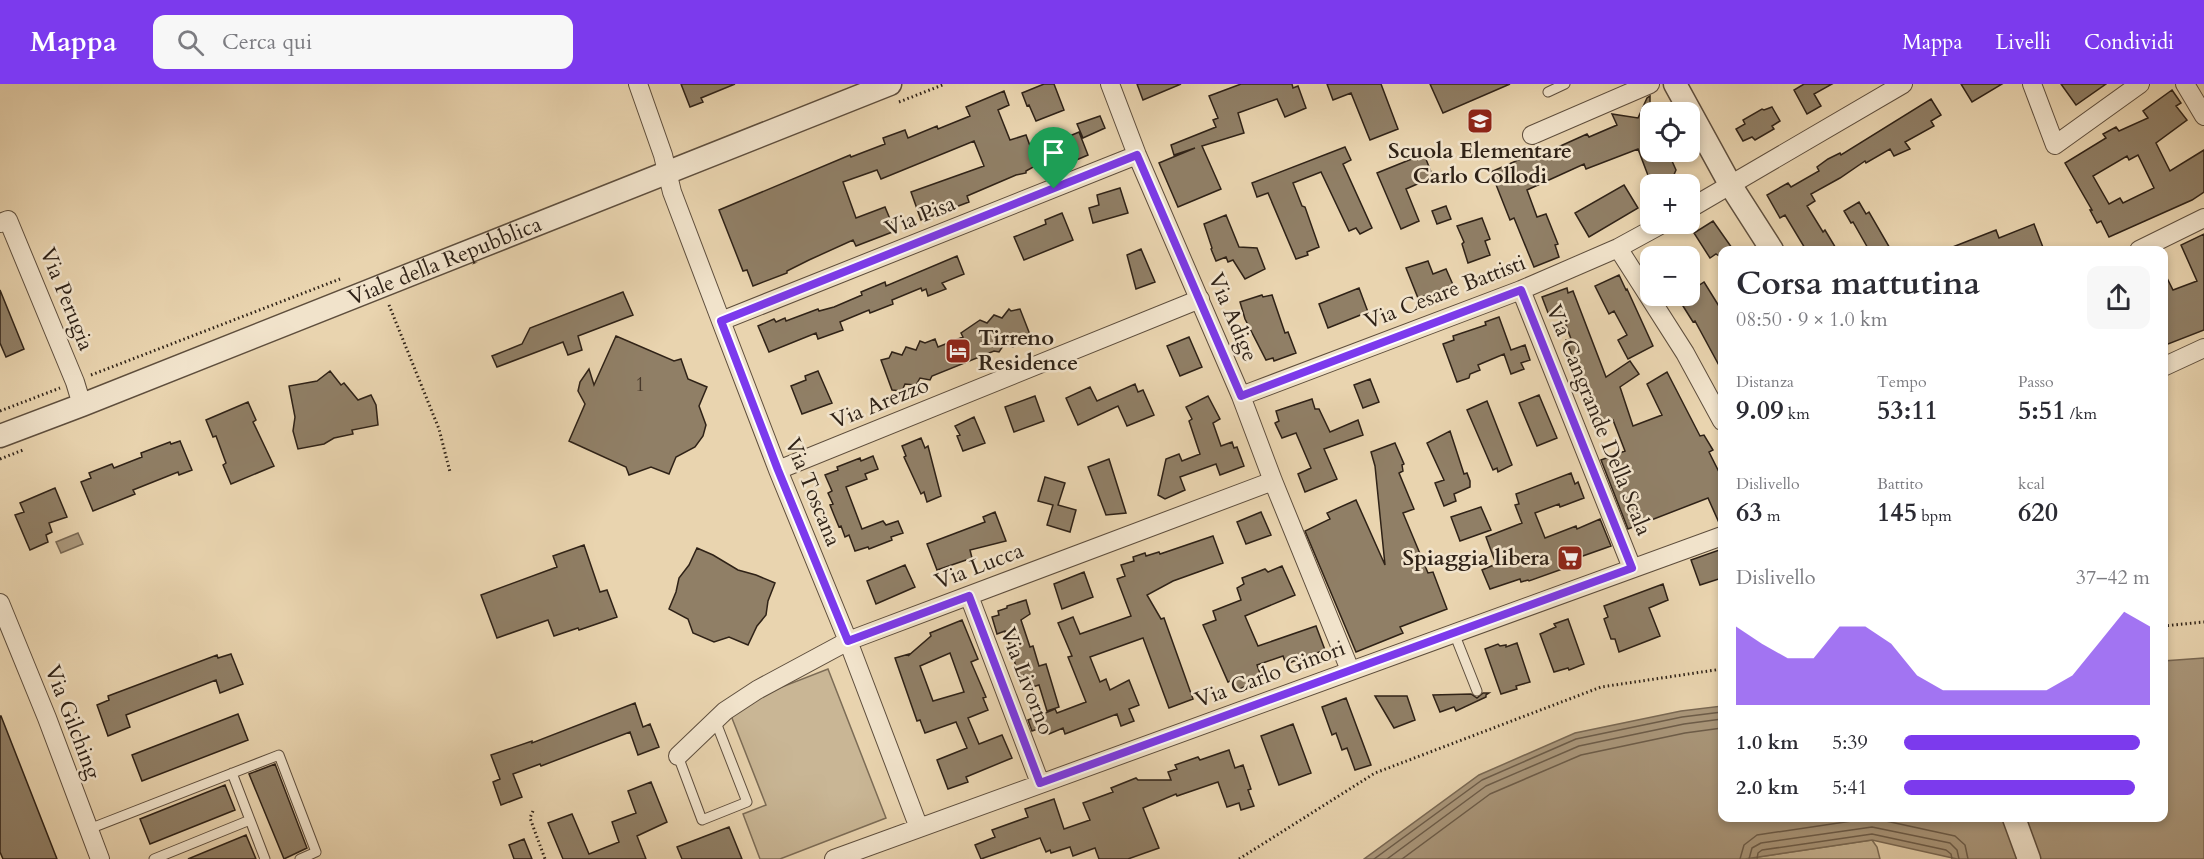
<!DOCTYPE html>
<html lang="it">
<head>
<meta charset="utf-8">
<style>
  body { margin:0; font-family:Cardo,serif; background:#f7f7f7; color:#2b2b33; height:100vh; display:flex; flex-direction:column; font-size:22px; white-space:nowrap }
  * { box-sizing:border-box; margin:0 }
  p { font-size:20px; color:#7c7c81 }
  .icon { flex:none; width:33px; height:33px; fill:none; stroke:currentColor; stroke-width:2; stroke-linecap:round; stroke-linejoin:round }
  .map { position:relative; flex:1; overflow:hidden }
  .drawer { position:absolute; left:1718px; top:162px; width:450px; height:576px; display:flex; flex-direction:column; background:#fff; border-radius:12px; box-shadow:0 3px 9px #0003 }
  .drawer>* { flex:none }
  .tools { position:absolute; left:1640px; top:18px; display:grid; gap:12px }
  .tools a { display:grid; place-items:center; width:60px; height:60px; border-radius:12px; background:#fff; box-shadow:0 3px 9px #0003; font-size:30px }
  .pin { position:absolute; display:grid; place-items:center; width:51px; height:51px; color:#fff; margin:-62px -26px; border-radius:50% 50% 50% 0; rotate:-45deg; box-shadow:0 0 6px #0007 }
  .pin .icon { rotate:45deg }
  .round { display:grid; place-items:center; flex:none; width:63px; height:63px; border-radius:12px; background:#f7f7f7 }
  .summary { display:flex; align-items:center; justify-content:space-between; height:102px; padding:0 18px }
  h1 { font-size:33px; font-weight:700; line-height:45px }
  .figures { display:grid; grid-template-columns:repeat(3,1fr); gap:9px; height:102px; padding:6px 18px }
  .figures div { display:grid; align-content:center }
  .figures b { font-size:26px; font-weight:700 }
  .figures small { font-size:16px; font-weight:400 }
  .figures p { font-size:16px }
  .chart { height:168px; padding:12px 18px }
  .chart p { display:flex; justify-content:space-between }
  .chart svg { width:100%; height:108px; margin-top:6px; fill:#7c3aed; opacity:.7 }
  ul { padding:0 18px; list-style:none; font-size:20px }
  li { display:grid; grid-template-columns:96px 72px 1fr; align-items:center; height:45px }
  li i { height:15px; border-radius:8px; background:#7c3aed }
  header { display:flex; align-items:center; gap:36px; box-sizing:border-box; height:84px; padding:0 30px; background:#7c3aed; color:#fff }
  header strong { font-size:28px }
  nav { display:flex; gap:33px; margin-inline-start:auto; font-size:21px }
  .search { width:420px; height:54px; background:#f7f7f7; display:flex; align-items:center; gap:15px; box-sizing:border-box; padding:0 21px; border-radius:12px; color:#7c7c81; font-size:22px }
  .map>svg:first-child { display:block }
  .green { fill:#c9b695; stroke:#7c6c56; stroke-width:1.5 }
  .water { fill:#aa977b; stroke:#796853; stroke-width:1.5 }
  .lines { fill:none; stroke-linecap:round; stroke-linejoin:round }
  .shore { stroke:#6c5c49; stroke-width:1.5 }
  .building { fill:#907f66; stroke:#2f2217; stroke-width:1.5; fill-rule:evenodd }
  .service-casing { stroke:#5e4e3d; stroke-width:11 }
  .minor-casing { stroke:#5e4e3d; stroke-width:20 }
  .tertiary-casing { stroke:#5e4e3d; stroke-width:25 }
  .path { stroke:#2f2217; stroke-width:3; stroke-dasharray:1.5 3; stroke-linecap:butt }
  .service { stroke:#f1e3cb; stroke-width:9 }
  .minor { stroke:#f1e3cb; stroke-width:18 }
  .tertiary { stroke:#f1e3cb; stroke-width:22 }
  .route-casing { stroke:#fff; stroke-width:12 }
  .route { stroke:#7c3aed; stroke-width:8 }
  .labels { text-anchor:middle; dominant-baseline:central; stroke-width:5; stroke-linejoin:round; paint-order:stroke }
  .number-label { font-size:20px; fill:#47392b }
  .poi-label { font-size:22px; font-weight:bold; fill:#2f2217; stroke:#f1e3cb }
  .street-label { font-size:22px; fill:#2f2217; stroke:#f1e3cb }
</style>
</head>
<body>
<header>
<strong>Mappa</strong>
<div class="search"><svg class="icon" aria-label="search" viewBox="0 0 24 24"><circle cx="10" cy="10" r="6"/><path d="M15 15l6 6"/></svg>Cerca qui</div>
<nav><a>Mappa</a><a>Livelli</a><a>Condividi</a></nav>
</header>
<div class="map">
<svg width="2204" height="775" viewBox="0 0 2204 775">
  <rect width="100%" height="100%" fill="#e9d4af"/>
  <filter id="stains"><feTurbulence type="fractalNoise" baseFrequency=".00333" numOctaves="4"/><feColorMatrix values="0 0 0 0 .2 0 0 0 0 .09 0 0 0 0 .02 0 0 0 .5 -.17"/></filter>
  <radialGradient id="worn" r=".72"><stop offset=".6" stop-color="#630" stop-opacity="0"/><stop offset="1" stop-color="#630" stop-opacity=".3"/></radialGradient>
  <!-- green -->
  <path class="green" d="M828,585L886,734L780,775H760L743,730L766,721L728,624Z
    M1872,756L1877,763L1880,775H1745Z"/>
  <!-- water -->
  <path class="water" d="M78,449L83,460L61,469L56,458Z
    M2204,574V775H1957L1872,756L1745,775H1364L1479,691L1575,649L1681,627L1722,622V734H2163V577Z"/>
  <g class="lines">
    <!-- shore -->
    <path class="shore" d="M1374,775L1482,696L1576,655L1682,633L1722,628
      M1387,775L1486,702L1579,662L1684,640L1722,635
      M1402,775L1490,710L1581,671L1685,649L1722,644
      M1740,775L1744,761L1757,751L1872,734L1955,752L1965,761L1968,775
      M1749,775L1752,764L1761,759L1872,743L1950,759L1957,766L1959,775
      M1757,775L1758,769L1762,766L1872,750L1946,766L1951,770L1952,775"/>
  </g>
  <!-- building -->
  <path class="building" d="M681,0H735L701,14L703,18L690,23Z
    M1044,0H1054L1064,26L1036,37L1029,21L1027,22L1022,9Z
    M1137,0H1181L1143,16Z
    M1241,0H1292L1293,4L1298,2L1306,24L1285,33L1277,15L1238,29L1244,49L1202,62L1221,105L1178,123L1159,79L1195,64L1174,71L1171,61L1216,43L1213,36L1218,34L1209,12Z
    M1327,0H1381L1398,45L1370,56L1351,9L1333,16Z
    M1430,0H1510L1443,29Z
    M1804,0H1832L1814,10L1821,22L1807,30L1794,6Z
    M1961,0H2002L1972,18Z
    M2061,0H2106L2076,21Z
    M2172,6L2181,19L2176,22L2187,36L2156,59L2170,87L2204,66V108L2192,116L2109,153L2101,137L2097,139L2090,126H2092L2065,79L2106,54L2103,50L2116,43L2119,47L2148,34L2143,27ZM2138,71L2154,104L2123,119L2120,114L2109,120L2093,92L2127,72L2129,76Z
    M1004,7L1009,21L998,26L1010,56L1026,51L1037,81L1026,87V89L1016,91L967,112L969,118L921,136L911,108L984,82L974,57L881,95L877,86L843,98L856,134L885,123L895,147L856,162L853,156L809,176L787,187V189L753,202L747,186L743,187L719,126L850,71L851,73L885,60L883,54L905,46L908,54L937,42L938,45L970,32L966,23Z
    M1650,12V68H1668L1676,86L1673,93L1655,100L1650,91L1649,94L1638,65L1586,85L1584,80L1527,106L1537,133L1546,130L1558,160L1555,161L1559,173L1534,183L1514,134L1510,136L1491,88L1534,69L1536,73L1587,50L1589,53L1617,41L1612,30L1638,34L1647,14Z
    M1931,15L1941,31L1931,37L1934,42L1905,58L1910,65L1894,72L1890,65L1866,79L1865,77L1840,94L1811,110L1815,117L1807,122L1823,148L1825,146L1837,166H1806L1785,131L1780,134L1767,111L1788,99L1791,103L1819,87L1817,83L1828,75L1840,69L1841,71Z
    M1772,23L1780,37L1772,42L1774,45L1755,56L1752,53L1743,57L1736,45L1745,40L1743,36L1762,25L1764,26Z
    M1100,32L1105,44L1083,54L1077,40Z
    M1079,48L1088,71L1074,77L1065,54Z
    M1345,63L1351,76L1343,80L1372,144L1360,150L1356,144L1349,147L1321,88L1293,99L1302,122L1305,123L1319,163L1307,168L1308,171L1296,175L1268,109L1257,113L1252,99Z
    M1424,70L1433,93L1406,105L1419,137L1401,145L1377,89Z
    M1624,101L1638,124L1589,153L1575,129Z
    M1120,104L1128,129L1093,139L1089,124L1099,121L1097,111Z
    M1859,118L1866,130L1869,128L1891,166H1869L1853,138L1851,139L1844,127Z
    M1446,122L1451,135L1437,140L1432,127Z
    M1062,129L1073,156L1024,176L1014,153L1046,140L1045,136Z
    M1226,131L1239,163L1257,164L1265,185L1245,195L1233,176L1228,178L1226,173L1216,177L1211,165L1212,164L1204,140Z
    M1482,134L1490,155L1485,157L1490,171L1468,179L1462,160L1464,158L1457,142Z
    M1713,137L1732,164L1722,166V171L1719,172L1716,170L1710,174L1694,149Z
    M2034,140L2044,166H1945L1996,146L1999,154Z
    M2204,150V246L2163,262V186L2173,206L2197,197L2181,161Z
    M1141,165L1155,198L1136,205L1127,171Z
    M957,172L964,190L942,199L946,205L928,212L926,205L922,207L921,204L892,216L893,220L870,229L869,226L840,238L843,246L818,255L816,249L769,268L758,242L774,235L776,238L785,234L786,237L818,225L819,227L834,223L862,211L861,208L885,198L886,202Z
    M1428,177L1433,190L1446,185L1454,203L1418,214L1406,184Z
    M1619,191L1626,206L1627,205L1653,262L1628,275L1618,256L1627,251L1614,227L1609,230L1595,202Z
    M1704,198L1722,227V287L1695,237L1693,238L1678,214L1683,212H1689V208Z
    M1359,204L1368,228L1328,244L1319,220Z
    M1567,204L1568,209L1573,207L1606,293L1630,277L1639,290L1620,303L1633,342L1662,331L1647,300L1667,288L1700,352L1704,351L1713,366L1709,368L1722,394V441H1720L1708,414L1628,445L1601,376L1625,367L1613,336L1595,343L1585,316L1589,314L1566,256L1571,255L1562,230L1550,234L1542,213Z
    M0,206L24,265L6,273L0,259Z
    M623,208L633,231L578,252L582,266L568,271L563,258L497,283L492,272L522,260L530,244Z
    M1262,211L1263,213L1272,211L1285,249L1288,248L1296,269L1274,277L1273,274L1266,276L1245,235L1240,218Z
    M1009,225L1011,227L1020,225L1034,261L1020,254L1013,263L1005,259L999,268L994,267L932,292L930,296L920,294L916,301L905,300L902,307L892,306L881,276L889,274L892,268L902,271L906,263L916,266L920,257L925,259L935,255L938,263L963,253L961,249L980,236L987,239L994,231L1002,234Z
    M1499,233L1511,266L1525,261L1530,276L1521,279L1524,285L1511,290L1504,270L1478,281L1480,286L1470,290L1469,294L1457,298L1443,260L1454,256L1453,252L1486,241L1485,238Z
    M616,252L674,277L681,275L688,295L707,303L699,322L706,341L703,352L695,363L676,373L669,390L651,383L629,391L626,383L569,357L585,320L578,307L580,298L589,285L594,301Z
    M1189,253L1202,283L1180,292L1167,262Z
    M330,287L341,301L344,299L358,316L371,311L376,321L378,341L352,346L353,350L334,354L324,360L298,365L293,347L295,333L289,302L317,297Z
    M818,287L832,319L802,330L791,302L806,296L805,292Z
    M1370,295L1379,318L1363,324L1354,301Z
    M1135,300L1138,308L1143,306L1154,331L1127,342L1118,322L1078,341L1066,314L1090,303L1097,317Z
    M1539,311L1557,354L1537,362L1519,319Z
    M1035,312L1044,337L1014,348L1005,323Z
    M1208,312L1220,335L1213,339L1221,362L1232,358L1234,364L1237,363L1244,382L1220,391L1216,380L1180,393L1185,406L1165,415L1158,411L1166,375L1179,370L1182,377L1200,370L1189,337L1192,335L1186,323Z
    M1312,315L1315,325H1319L1330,348L1358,336L1363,351L1324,365L1337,395L1305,408L1298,390L1311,384L1296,349L1282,354L1275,339L1279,337L1276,327Z
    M1487,317L1512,381L1498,388L1497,384L1493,386L1467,326Z
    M248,318L256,336L253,338L274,382L231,400L223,381L226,379L216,352L213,353L206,336Z
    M974,333L985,359L963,367L957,352L960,351L955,342Z
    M1450,347L1464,390L1467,389L1470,397V403L1454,410L1456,417L1444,422L1435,399L1444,396L1427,359Z
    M921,354L925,364L928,362L941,412L927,418L924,408L921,410L904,373L906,372L902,362Z
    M180,357L192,386L179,391L178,388L133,406L135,410L93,427L81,398L91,394L89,389L112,380L114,384L142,373L141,369L170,358L171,360Z
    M1395,359L1404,380L1402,381L1403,387L1399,389L1414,425L1403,429L1428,489L1433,488L1447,525L1400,543L1403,549L1356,568L1305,447L1330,435L1327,429L1356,416L1385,481L1375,382L1371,368Z
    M873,372L878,385L865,390L867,395L846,403L862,445L883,437L886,441L898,437L903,449L891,453L892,456L869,465L868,463L855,467L849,451L845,453L841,442L839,443L834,431L830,421L833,420L828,409L832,407L825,391L838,386L837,383L860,374L861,377Z
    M1109,375L1126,429L1106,431L1088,383Z
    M1571,389L1575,400L1578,398L1584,414L1560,423L1559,420L1535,429L1545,454L1576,442L1577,445L1600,435L1611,462L1580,473L1581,475L1567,480L1568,483L1529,497L1528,496L1521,498L1520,495L1490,505L1482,486L1496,480L1486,453L1522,439L1515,421L1519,420L1516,410Z
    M1045,393L1065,399L1058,421L1076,426L1070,448L1047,441L1053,421L1038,417Z
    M55,404L67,433L49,439L52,448L46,451L48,458L30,466L15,431L24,428L20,419Z
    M1481,423L1491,446L1460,457L1451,433Z
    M995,428L1006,457L970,466L972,474L937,486L927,460L985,438L983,433Z
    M1261,428L1271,451L1246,460L1237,438Z
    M1213,452L1223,479L1173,497L1147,511L1161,535L1164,534L1193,615L1169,624L1143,554L1090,573L1100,598L1106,595L1110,606L1129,596L1139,621L1129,625L1134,637L1121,642L1117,630L1065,650L1063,644L1049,650L1046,642L1032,647L1028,636L1055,625L1057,629L1086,618L1068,573L1072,572L1058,539L1073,533L1080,550L1131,532L1117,495L1125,492L1121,481L1134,477L1133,473L1145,469L1146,472L1159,468L1160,470Z
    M584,461L600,508L607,506L617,533L579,546L578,544L554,552L548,536L497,554L481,511L557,483L553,472Z
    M697,464L713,471L738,486L756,491L775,499L768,517L766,531L757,542L748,561L729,553L714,558L693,549L688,535L669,525L676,508L679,494L689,481Z
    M1722,465V494L1700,501L1691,476Z
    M905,481L915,503L876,520L867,497Z
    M1282,482L1295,511L1245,532L1258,562L1316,542L1325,566L1286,580L1283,572L1257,581L1262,595L1235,607L1231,597L1228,598L1203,541L1216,536L1213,527L1241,516L1237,504L1244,500L1242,494L1265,485L1268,488Z
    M1084,488L1093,513L1062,525L1054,500Z
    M1663,500L1668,516L1649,524L1660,552L1619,568L1615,555H1611L1604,535L1608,533L1604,522Z
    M1026,516L1030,530L1021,536L1030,563L1033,562L1039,582L1046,580L1059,623L1047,627L1039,601L1029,604L1025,591L1019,592L1005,547L997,550L992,533L999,531L998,527L1007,524V522Z
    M1568,535L1584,580L1569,586L1568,584L1554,588L1540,550L1556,543L1554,540Z
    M962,536L978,575L971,578L986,613L983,614L988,626L968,634L979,660L1002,651L1012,674L966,693L968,698L948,705L937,676L967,664L956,638L925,649L920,636L917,637L895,574L909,570V571L931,552L930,549ZM950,569L964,608L933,617L920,582Z
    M1517,559L1530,598L1516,602L1517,605L1501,610L1485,565L1498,560L1500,562L1506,561V563Z
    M231,570L243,600L220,609L216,596L126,631L130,643L108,652L97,621L109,616L108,612L217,571L218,574Z
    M1483,609H1489L1486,611V613L1456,627L1454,623L1440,628L1433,611L1471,610L1477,614Z
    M1375,612H1407L1415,636L1394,644Z
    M1346,614L1371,681L1355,686L1347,664L1342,666L1336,649L1332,651L1322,623Z
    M635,619L643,643L650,640L659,663L638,671L630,648L541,682L540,680L513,690L522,713L501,721L493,698L500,695L491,671L532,657V659Z
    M238,630L248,656L142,697L132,671Z
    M0,632H1L57,775H3L0,768Z
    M1293,640L1311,689L1279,701L1261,652Z
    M1229,666L1235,684L1243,681L1251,705L1248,706L1254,722L1241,726L1239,719L1227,723L1218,698L1177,712L1176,710L1143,724L1159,764L1128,775H1099L1095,764L1073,772L1070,763L1051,769L1050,766L1046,768L1040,754L981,775L975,761L995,753L992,746L1028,733L1025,725L1054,715L1064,745L1090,736L1083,719L1113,708L1111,704L1136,694L1138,696H1171L1168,688L1177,685L1175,681L1198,673L1200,676Z
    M275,680L307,764L284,775L249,690Z
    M651,698L667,738L637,752L646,775H563L548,739L572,730L589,770L619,758L612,738L636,729L628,707Z
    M225,701L235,726L150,760L140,735Z
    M729,743L742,775H682L677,763Z
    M246,751L256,775H188Z
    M524,755L532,775H514L509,761Z"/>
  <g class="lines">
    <!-- service casing -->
    <g class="service-casing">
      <path id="service" d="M1548,8L1565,0
        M1454,549L1477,607
        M678,672L702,736L747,718L715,636
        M232,689L265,775
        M89,745L279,671L316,768L300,775
        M154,775L250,736"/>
    </g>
    <!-- minor casing -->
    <g class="minor-casing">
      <path id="minor" d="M638,0L663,71L672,108L721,237L778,386L848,557L919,744
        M1110,0L1137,71L1241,312L1273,397L1350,586
        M2032,0L2055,61L2140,0
        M2185,0L2204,32
        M1532,51L1650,0
        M1689,125L1903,0
        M0,139L8,136L75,298L82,321
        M1618,164L1685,269L1722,337
        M2139,166L2204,134
        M1521,206L1632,484
        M721,237L1137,71
        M2163,283L2204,264
        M1241,312L1521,206L1618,164L1662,140
        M778,386L1200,215
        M969,512L1040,699
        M0,519L47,634L100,775
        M678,672L725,627L757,606L848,557L1273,397
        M834,775L1722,452"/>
    </g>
    <!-- tertiary casing -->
    <g class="tertiary-casing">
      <g id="tertiary">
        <path d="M1675,0L1731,102L1772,166"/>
        <path id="s1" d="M0,352L82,321L890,0"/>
        <path d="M2014,734L2029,775"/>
      </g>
    </g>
    <!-- path -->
    <path class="path" d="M899,18L945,0
      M389,221L439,345L450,388
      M91,291L340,195
      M0,327L60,304
      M0,375L23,366
      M2163,542L2204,538
      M533,727L530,734L545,775
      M1239,775L1375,689L1601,603L1722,585"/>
    <!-- service -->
    <use href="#service" class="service"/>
    <!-- minor -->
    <use href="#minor" class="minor"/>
    <!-- tertiary -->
    <use href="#tertiary" class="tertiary"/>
  </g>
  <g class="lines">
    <!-- route casing -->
    <g class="route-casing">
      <path id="route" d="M1137,71L1241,312L1521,206L1632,484L1040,699L969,512L848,557L778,386L721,237Z"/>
    </g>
    <!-- route -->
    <use href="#route" class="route"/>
  </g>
  <!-- icons -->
  <defs>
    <g id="school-square" transform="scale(1.35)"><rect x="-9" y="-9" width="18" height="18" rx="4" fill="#8f2418" stroke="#f1e3cb"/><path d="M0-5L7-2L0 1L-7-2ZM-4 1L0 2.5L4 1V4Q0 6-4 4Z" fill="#fff"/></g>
    <g id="hotel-square" transform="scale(1.35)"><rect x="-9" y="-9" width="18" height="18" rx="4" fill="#8f2418" stroke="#f1e3cb"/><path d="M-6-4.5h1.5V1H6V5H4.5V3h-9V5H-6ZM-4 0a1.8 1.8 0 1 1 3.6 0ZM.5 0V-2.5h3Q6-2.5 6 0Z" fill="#fff"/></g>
    <g id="supermarket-square" transform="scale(1.35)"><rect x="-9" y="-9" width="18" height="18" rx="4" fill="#8f2418" stroke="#f1e3cb"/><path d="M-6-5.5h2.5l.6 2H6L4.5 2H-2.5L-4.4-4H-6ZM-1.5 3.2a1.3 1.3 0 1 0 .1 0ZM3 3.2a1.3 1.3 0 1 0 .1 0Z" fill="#fff"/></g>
  </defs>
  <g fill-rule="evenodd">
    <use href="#school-square" x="1480" y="37"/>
    <use href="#hotel-square" x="958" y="267"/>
    <use href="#supermarket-square" x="1570" y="474"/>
  </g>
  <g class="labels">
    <!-- number labels -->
    <g class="number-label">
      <text x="640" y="300">1</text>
    </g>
    <!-- poi labels -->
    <g class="poi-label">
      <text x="1480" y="67">Scuola Elementare<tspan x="1480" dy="25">Carlo Collodi</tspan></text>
      <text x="978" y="254" text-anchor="start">Tirreno<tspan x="978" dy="25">Residence</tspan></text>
      <text x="1550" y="474" text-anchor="end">Spiaggia libera</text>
    </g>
    <!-- street labels -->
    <g class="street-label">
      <text transform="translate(920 132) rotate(-22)">Via Pisa</text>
      <text stroke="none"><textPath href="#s1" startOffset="478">Viale della Repubblica</textPath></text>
      <text transform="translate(1445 208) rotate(-21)">Via Cesare Battisti</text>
      <text transform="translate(67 215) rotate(68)">Via Perugia</text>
      <text transform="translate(1233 233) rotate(67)">Via Adige</text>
      <text transform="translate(880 319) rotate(-22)">Via Arezzo</text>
      <text transform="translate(1599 336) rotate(68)">Via Cangrande Della Scala</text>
      <text transform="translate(813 408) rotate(68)">Via Toscana</text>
      <text transform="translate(979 482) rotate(-21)">Via Lucca</text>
      <text transform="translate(1270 590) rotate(-20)">Via Carlo Ginori</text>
      <text transform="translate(1027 597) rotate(69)">Via Livorno</text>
      <text transform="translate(73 638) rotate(69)">Via Gilching</text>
    </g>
  </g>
  <rect width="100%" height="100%" filter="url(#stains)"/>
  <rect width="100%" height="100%" fill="url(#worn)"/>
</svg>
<div class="tools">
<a><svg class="icon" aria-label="locate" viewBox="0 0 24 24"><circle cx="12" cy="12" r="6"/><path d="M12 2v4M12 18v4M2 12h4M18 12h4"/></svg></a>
<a>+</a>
<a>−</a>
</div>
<div class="pin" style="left:1054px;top:105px;background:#1e9e55"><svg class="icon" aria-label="arrive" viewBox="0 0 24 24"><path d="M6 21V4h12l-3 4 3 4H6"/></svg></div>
<section class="drawer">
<div class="summary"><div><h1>Corsa mattutina</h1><p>08:50 · 9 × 1.0 km</p></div><a class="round"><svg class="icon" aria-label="share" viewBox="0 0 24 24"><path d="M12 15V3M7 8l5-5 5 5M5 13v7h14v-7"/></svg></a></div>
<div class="figures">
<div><p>Distanza</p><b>9.09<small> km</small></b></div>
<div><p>Tempo</p><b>53:11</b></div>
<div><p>Passo</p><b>5:51<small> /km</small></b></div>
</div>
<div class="figures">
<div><p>Dislivello</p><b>63<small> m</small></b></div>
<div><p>Battito</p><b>145<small> bpm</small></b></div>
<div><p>kcal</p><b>620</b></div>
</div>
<div class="chart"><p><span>Dislivello</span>37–42 m</p>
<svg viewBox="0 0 160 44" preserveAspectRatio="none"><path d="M0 44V12L10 19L20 25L30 25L40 12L50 12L60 19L70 32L80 38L90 38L100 38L110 38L120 38L130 32L140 19L150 6L160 12V44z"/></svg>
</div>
<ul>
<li><b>1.0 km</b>5:39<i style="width:96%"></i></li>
<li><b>2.0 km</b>5:41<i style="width:94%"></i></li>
</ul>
</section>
</div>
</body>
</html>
